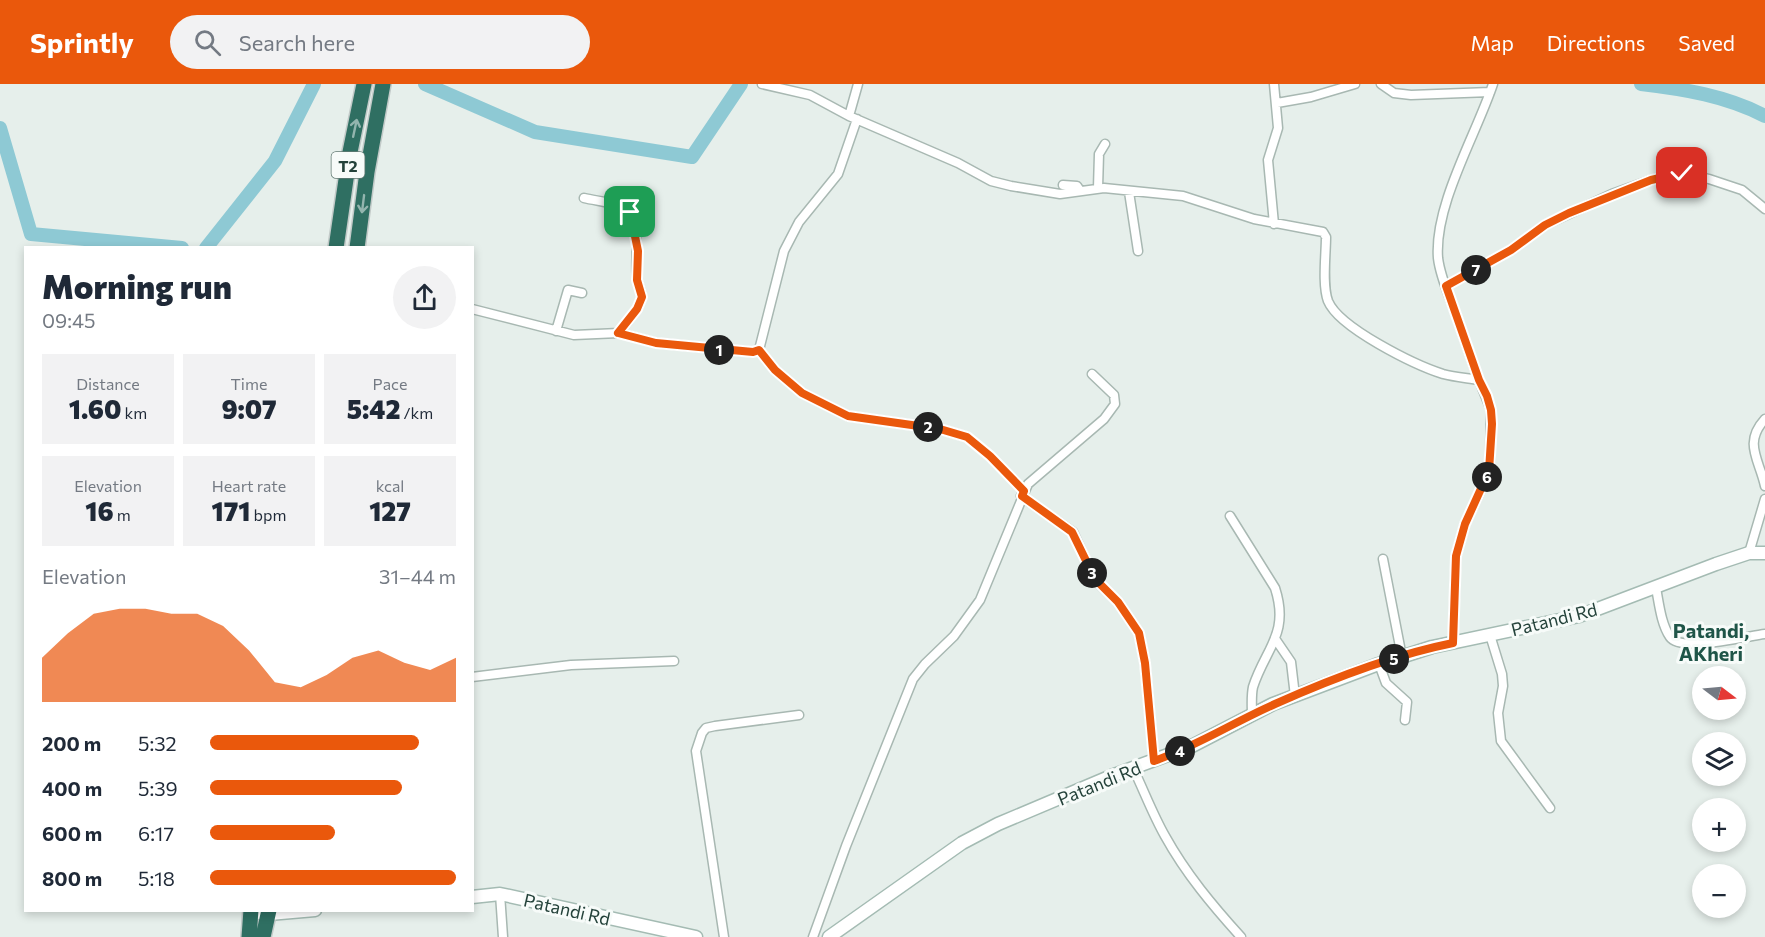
<!DOCTYPE html>
<html lang="en">
<head>
<meta charset="utf-8">
<style>
  body { margin:0; font-family:Commissioner,sans-serif; background:#f2f2f3; color:#1f2937; height:100vh; display:flex; flex-direction:column; font-size:22px; white-space:nowrap }
  * { box-sizing:border-box; margin:0 }
  p { font-size:20px; color:#747a83 }
  .icon { flex:none; width:33px; height:33px; fill:none; stroke:currentColor; stroke-width:2; stroke-linecap:round; stroke-linejoin:round }
  .map { position:relative; flex:1; overflow:hidden }
  .drawer { position:absolute; left:24px; top:162px; width:450px; height:666px; display:flex; flex-direction:column; background:#fff; border-radius:0px; box-shadow:0 3px 9px #0003 }
  .drawer>* { flex:none }
  .needle { width:39px; rotate:106deg }
  .fabs { position:absolute; left:1692px; top:582px; display:grid; gap:12px }
  .fabs a { display:grid; place-items:center; width:54px; height:54px; border-radius:50%; background:#fff; box-shadow:0 3px 9px #0003; font-size:30px }
  .pin { position:absolute; display:grid; place-items:center; width:51px; height:51px; color:#fff; margin:-26px; border-radius:12px; box-shadow:0 3px 9px #0006 }
  .km { position:absolute; width:30px; height:30px; margin:-15px; border-radius:50%; background:#222; color:#fff; font-size:16px; line-height:30px; text-align:center }
  .round { display:grid; place-items:center; flex:none; width:63px; height:63px; border-radius:32px; background:#f2f2f3 }
  .summary { display:flex; align-items:center; justify-content:space-between; height:102px; padding:0 18px }
  h1 { font-size:33px; font-weight:800; line-height:45px }
  .stats { display:grid; grid-template-columns:repeat(3,1fr); gap:9px; height:102px; padding:6px 18px }
  .stats div { display:grid; align-content:center; border-radius:0px; background:#f2f2f3; text-align:center }
  .stats b { font-size:26px; font-weight:800 }
  .stats small { font-size:16px; font-weight:400 }
  .stats p { font-size:16px }
  .chart { height:168px; padding:12px 18px }
  .chart p { display:flex; justify-content:space-between }
  .chart svg { width:100%; height:108px; margin-top:6px; fill:#ea580c; opacity:.7 }
  ul { padding:0 18px; list-style:none; font-size:20px }
  li { display:grid; grid-template-columns:96px 72px 1fr; align-items:center; height:45px }
  li i { height:15px; border-radius:8px; background:#ea580c }
  header { display:flex; align-items:center; gap:36px; box-sizing:border-box; height:84px; padding:0 30px; background:#ea580c; color:#fff }
  header strong { font-size:28px }
  nav { display:flex; gap:33px; margin-inline-start:auto; font-size:21px }
  .search { width:420px; height:54px; background:#f2f2f3; display:flex; align-items:center; gap:15px; box-sizing:border-box; padding:0 21px; border-radius:33px; color:#747a83; font-size:22px }
  .map>svg:first-child { display:block }
  .lines { fill:none; stroke-linecap:round; stroke-linejoin:round }
  .river { stroke:#8ec9d4; stroke-width:14 }
  .street-casing { stroke:#a8b8b2; stroke-width:11 }
  .secondary-casing { stroke:#a4bbb3; stroke-width:15 }
  .highway-casing { stroke:#c2cac8; stroke-width:18 }
  .street { stroke:#fff; stroke-width:8 }
  .secondary { stroke:#fff; stroke-width:12 }
  .highway { stroke:#2f6f62; stroke-width:15 }
  .oneway { stroke:#93b5ae }
  .route-casing { stroke:#fff; stroke-width:12 }
  .route { stroke:#ea580c; stroke-width:8 }
  .labels { text-anchor:middle; dominant-baseline:central; stroke-width:6; stroke-linejoin:round; paint-order:stroke }
  .shield { fill:#f7fbf9; stroke:#637a73; stroke-width:1.5 }
  .shield-label { font-size:16px; font-weight:bold; fill:#24423a }
  .street-label { font-size:18px; fill:#24423a; stroke:#f7fbf9 }
  .neighbourhood-label { font-size:20px; font-weight:bold; fill:#1f5548; stroke:#f7fbf9 }
</style>
</head>
<body>
<header>
<strong>Sprintly</strong>
<div class="search"><svg class="icon" aria-label="search" viewBox="0 0 24 24"><circle cx="10" cy="10" r="6"/><path d="M15 15l6 6"/></svg>Search here</div>
<nav><a>Map</a><a>Directions</a><a>Saved</a></nav>
</header>
<div class="map">
<svg width="1765" height="853" viewBox="0 0 1765 853">
  <rect width="100%" height="100%" fill="#e6efeb"/>
  <g class="lines">
    <!-- river -->
    <path class="river" d="M425,0L535,48L692,73L741,0
      M1641,0C1684,5 1727,12 1765,32
      M0,44L31,150L182,164
      M206,164L275,77L314,0"/>
    <!-- street casing -->
    <g class="street-casing">
      <path id="street" d="M762,0L810,11L849,32L958,79L991,97L1011,102L1060,110L1104,104L1183,112L1254,135L1323,148L1326,153C1326,170 1322,201 1328,217C1339,244 1415,281 1443,290C1454,293 1467,294 1479,296
        M1381,0L1394,9L1411,11L1490,8
        M1277,19L1311,13L1355,0
        M849,32L858,0
        M1063,101L1077,102L1079,105
        M1098,104L1099,70L1105,60
        M1129,108L1138,167
        M584,114C596,117 613,118 625,124C643,133 634,179 637,195C638,201 641,206 642,213L637,225L619,249
        M1274,140L1268,76L1278,44L1274,0
        M1446,202L1511,166L1545,141L1612,110L1651,96L1682,89L1709,95L1742,106L1765,125
        M472,225L574,251L619,249L656,259L753,268L759,266L784,167L799,138L838,90L857,35
        M556,247L568,206L582,209
        M759,266L775,286L802,309L848,332L940,345L967,353L990,372L1024,407
        M1765,335C1743,359 1759,375 1765,402
        M1021,412L1073,448L1095,496L1118,518L1139,549L1145,579L1154,677
        M1230,432L1275,504C1290,550 1265,565 1253,603C1251,612 1252,622 1252,632
        M1749,469L1765,415
        M1383,475L1402,573
        M1656,504C1659,519 1661,540 1670,553C1681,569 1747,552 1765,550
        M1490,551L1502,590L1503,602L1498,629L1501,657L1550,724
        M1276,556L1291,578L1295,612
        M1453,559L1456,472L1465,440L1486,395L1490,377L1491,326L1479,296C1470,272 1462,247 1453,222C1447,207 1440,191 1438,174C1434,121 1476,51 1493,0
        M1379,580L1386,599L1407,618L1405,636
        M472,593L571,581L674,577
        M1133,684C1144,707 1153,731 1165,752C1186,790 1213,822 1241,853
        M500,810L503,853
        M724,853L696,667L702,649L706,644L715,642L799,631
        M813,853L846,762L913,595L925,580L954,552L980,516L1028,400L1104,335L1115,320L1114,311L1092,290"/>
    </g>
    <!-- secondary casing -->
    <g class="secondary-casing">
      <path id="secondary" d="M472,813L500,810L696,853
        M251,828L269,830L315,826
        M829,853L962,759L998,740L1114,691L1192,662L1273,620L1376,581L1432,563L1579,532L1716,480L1749,469H1765"/>
    </g>
    <!-- highway casing -->
    <g class="highway-casing">
      <path id="highway" d="M336,164L350,68L364,0
        M357,164L367,88L383,0
        M249,853L251,826
        M263,853L269,826"/>
    </g>
    <!-- street -->
    <use href="#street" class="street"/>
    <!-- secondary -->
    <use href="#secondary" class="secondary"/>
    <!-- highway -->
    <use href="#highway" class="highway"/>
  </g>
  <!-- one-way arrows -->
  <defs><path id="oneway-shaft" d="M-6 0H5M1.5-3L5.5 0L1.5 3" fill="none" stroke-width="1.6" stroke-linecap="round" stroke-linejoin="round" transform="scale(1.5)"/></defs>
  <g class="oneway">
    <use href="#oneway-shaft" transform="translate(355 44) rotate(-78)"/>
    <use href="#oneway-shaft" transform="translate(363 120) rotate(97)"/>
  </g>
  <g class="lines">
    <!-- route casing -->
    <g class="route-casing">
      <path id="route" d="M630,128L638,167L637,196L642,213L637,225L618,249L656,259L753,268L759,266L775,286L802,309L848,332L940,345L967,353L990,372L1024,407L1022,412L1072,448L1095,495L1118,518L1139,549L1145,579L1154,677C1197,662 1234,638 1275,620C1331,595 1393,571 1453,559L1456,472L1465,440L1489,387L1492,340L1491,326L1487,312L1479,296L1446,202L1511,166L1545,141L1569,129L1651,96L1682,89"/>
    </g>
    <!-- route -->
    <use href="#route" class="route"/>
  </g>
  <g class="labels">
    <!-- shield labels -->
    <rect class="shield" x="331.5" y="68" width="33" height="26" rx="4.5"/>
    <g class="shield-label">
      <text x="348" y="81">T2</text>
    </g>
    <!-- street labels -->
    <g class="street-label">
      <text transform="translate(1554 535) rotate(-14)">Patandi Rd</text>
      <text transform="translate(1099 699) rotate(-22)">Patandi Rd</text>
      <text transform="translate(567 825) rotate(13)">Patandi Rd</text>
    </g>
    <!-- neighbourhood labels -->
    <g class="neighbourhood-label">
      <text x="1711" y="546">Patandi,<tspan x="1711" dy="23">AKheri</tspan></text>
    </g>
  </g>
</svg>
<div class="fabs">
<a><svg class="needle" viewBox="-14 -14 28 28"><path d="M0-13l5 13h-10z" fill="#e53935"/><path d="M0 13l5-13h-10z" fill="#747a83"/></svg></a>
<a><svg class="icon" aria-label="layers" viewBox="0 0 24 24"><path d="M12 4l9 5-9 5-9-5zM3 14l9 5 9-5"/></svg></a>
<a>+</a>
<a>−</a>
</div>
<div class="pin" style="left:630px;top:128px;background:#1e9e55"><svg class="icon" aria-label="arrive" viewBox="0 0 24 24"><path d="M6 21V4h12l-3 4 3 4H6"/></svg></div>
<div class="pin" style="left:1682px;top:89px;background:#d93025"><svg class="icon" aria-label="check" viewBox="0 0 24 24"><path d="M5 12l5 5 9-10"/></svg></div>
<b class="km" style="left:719px;top:266px">1</b>
<b class="km" style="left:928px;top:343px">2</b>
<b class="km" style="left:1092px;top:489px">3</b>
<b class="km" style="left:1180px;top:667px">4</b>
<b class="km" style="left:1394px;top:575px">5</b>
<b class="km" style="left:1487px;top:393px">6</b>
<b class="km" style="left:1476px;top:186px">7</b>
<section class="drawer">
<div class="summary"><div><h1>Morning run</h1><p>09:45</p></div><a class="round"><svg class="icon" aria-label="share" viewBox="0 0 24 24"><path d="M12 15V3M7 8l5-5 5 5M5 13v7h14v-7"/></svg></a></div>
<div class="stats">
<div><p>Distance</p><b>1.60<small> km</small></b></div>
<div><p>Time</p><b>9:07</b></div>
<div><p>Pace</p><b>5:42<small> /km</small></b></div>
</div>
<div class="stats">
<div><p>Elevation</p><b>16<small> m</small></b></div>
<div><p>Heart rate</p><b>171<small> bpm</small></b></div>
<div><p>kcal</p><b>127</b></div>
</div>
<div class="chart"><p><span>Elevation</span>31–44 m</p>
<svg viewBox="0 0 160 44" preserveAspectRatio="none"><path d="M0 44V26L10 16L20 8L30 6L40 6L50 8L60 8L70 13L80 23L90 36L100 38L110 33L120 26L130 23L140 28L150 31L160 26V44z"/></svg>
</div>
<ul>
<li><b>200 m</b>5:32<i style="width:85%"></i></li>
<li><b>400 m</b>5:39<i style="width:78%"></i></li>
<li><b>600 m</b>6:17<i style="width:51%"></i></li>
<li><b>800 m</b>5:18<i style="width:100%"></i></li>
</ul>
</section>
</div>
</body>
</html>
